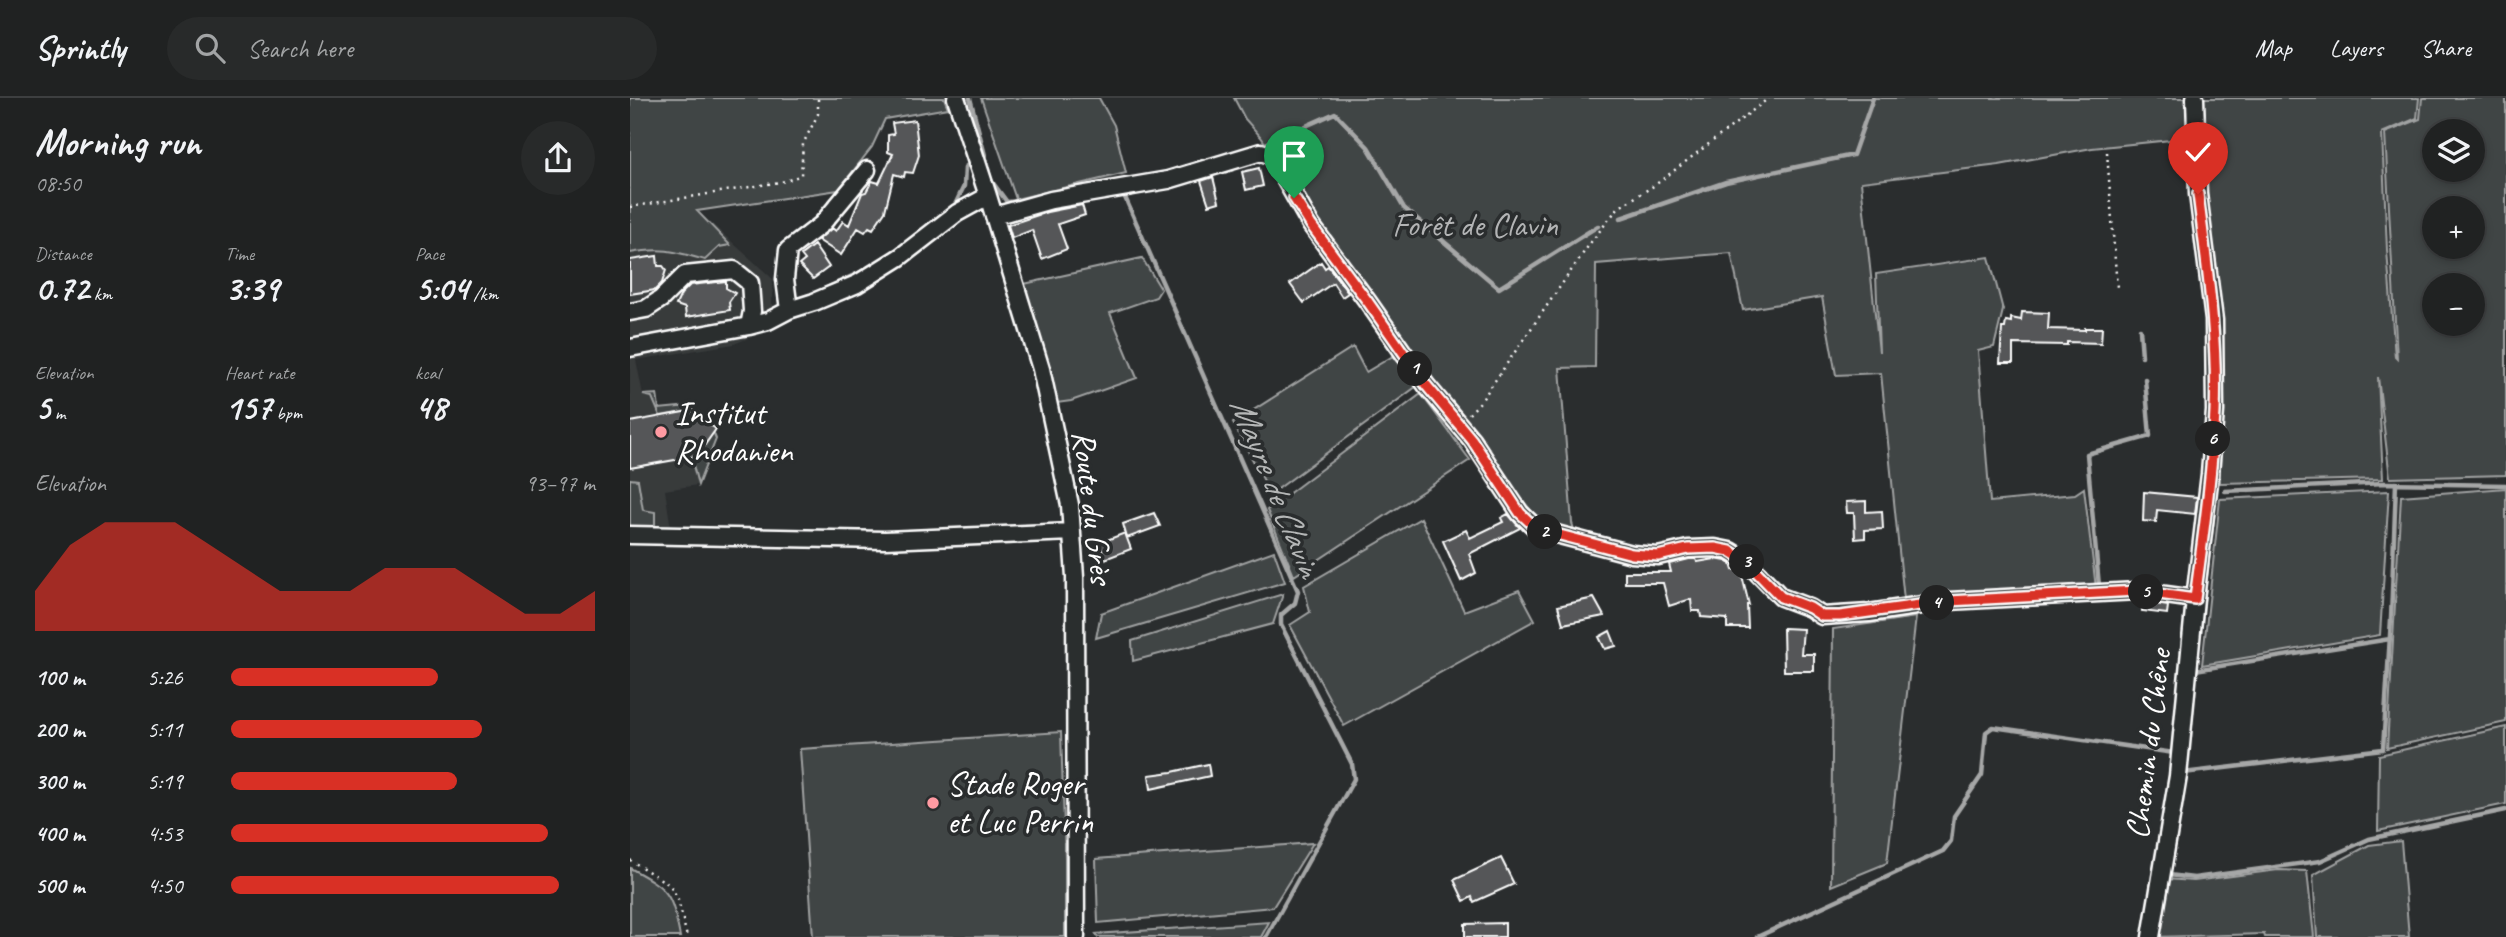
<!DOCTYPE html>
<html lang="en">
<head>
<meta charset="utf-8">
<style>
  body { margin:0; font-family:Caveat,sans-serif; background:#282a2a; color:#f1f3f6; height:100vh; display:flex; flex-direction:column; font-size:26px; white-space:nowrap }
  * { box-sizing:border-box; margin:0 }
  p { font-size:23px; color:#a2a4a5 }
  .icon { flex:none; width:38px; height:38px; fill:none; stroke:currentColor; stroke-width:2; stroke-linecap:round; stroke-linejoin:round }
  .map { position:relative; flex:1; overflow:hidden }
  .sheet { display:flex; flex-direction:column; background:#202222; width:630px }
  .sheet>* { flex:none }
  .tools { position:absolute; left:1792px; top:21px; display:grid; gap:14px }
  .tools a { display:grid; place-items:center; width:63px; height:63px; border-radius:50%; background:#202222; box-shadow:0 4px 10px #0003,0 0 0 2px #3d3f40; font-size:35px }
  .pin { position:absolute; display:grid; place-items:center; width:60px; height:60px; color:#fff; margin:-72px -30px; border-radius:50% 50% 50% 0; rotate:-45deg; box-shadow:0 0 7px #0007 }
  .pin .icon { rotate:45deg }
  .km { position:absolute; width:35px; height:35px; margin:-18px; border-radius:50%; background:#222; color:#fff; font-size:19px; line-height:35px; text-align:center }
  .round { display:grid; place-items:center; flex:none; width:74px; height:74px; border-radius:37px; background:#282a2a }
  .summary { display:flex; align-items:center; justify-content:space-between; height:119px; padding:0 35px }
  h1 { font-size:38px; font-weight:800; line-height:52px }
  .stats { display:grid; grid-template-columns:repeat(3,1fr); gap:10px; height:119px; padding:7px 35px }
  .stats div { display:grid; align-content:center }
  .stats b { font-size:35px; font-weight:800 }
  .stats small { font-size:19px; font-weight:400 }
  .stats p { font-size:19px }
  .chart { height:196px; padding:14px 35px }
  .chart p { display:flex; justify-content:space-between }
  .chart svg { width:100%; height:126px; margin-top:7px; fill:#d93025; opacity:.7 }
  ul { padding:0 35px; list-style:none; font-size:23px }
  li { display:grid; grid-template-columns:112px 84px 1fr; align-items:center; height:52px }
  li i { height:18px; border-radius:9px; background:#d93025 }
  header { display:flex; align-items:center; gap:42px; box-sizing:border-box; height:98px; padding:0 35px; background:#202222; border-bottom:2px solid #3d3f40 }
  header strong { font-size:33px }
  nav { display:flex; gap:38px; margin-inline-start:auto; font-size:24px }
  .search { width:490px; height:63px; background:#282a2a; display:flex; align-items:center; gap:18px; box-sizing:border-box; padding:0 24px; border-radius:38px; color:#a2a4a5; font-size:26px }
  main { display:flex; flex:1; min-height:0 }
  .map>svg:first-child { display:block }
  .built { fill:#373a3b }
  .green { fill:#414445; stroke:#a0a2a2; stroke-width:2; fill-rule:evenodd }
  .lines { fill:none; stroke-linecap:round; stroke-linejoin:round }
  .stream { stroke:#a6a7a7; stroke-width:4.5 }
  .building { fill:#555758; stroke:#fff; stroke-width:2 }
  .minor-casing { stroke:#fff; stroke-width:21 }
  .path { stroke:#fff; stroke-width:2.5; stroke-dasharray:2 5; stroke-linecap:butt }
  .minor { stroke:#2a2d2e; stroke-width:16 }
  .route-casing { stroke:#fff; stroke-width:14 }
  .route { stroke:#d93025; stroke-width:9 }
  .poi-dot { fill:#ff9aa2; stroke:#2a2d2e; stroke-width:2.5 }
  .labels { text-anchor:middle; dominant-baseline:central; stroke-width:7; stroke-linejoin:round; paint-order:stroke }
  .park-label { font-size:33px; fill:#b3b4b5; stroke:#2a2d2e }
  .poi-label { font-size:33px; fill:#fff; stroke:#2a2d2e; text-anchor:start }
  .street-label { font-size:33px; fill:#fff; stroke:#2a2d2e }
  .water-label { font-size:35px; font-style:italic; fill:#b4b6b6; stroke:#2a2d2e }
</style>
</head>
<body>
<header>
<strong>Sprintly</strong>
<div class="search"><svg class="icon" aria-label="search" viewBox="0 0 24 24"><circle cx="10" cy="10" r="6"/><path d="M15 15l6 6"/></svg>Search here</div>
<nav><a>Map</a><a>Layers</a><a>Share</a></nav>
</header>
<main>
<section class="sheet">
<div class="summary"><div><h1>Morning run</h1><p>08:50</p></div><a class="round"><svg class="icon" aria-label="share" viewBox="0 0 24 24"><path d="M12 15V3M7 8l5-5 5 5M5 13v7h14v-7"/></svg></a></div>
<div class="stats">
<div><p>Distance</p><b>0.72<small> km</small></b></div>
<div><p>Time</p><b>3:39</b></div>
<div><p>Pace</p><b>5:04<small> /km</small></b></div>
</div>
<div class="stats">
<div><p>Elevation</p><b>5<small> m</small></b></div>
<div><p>Heart rate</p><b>157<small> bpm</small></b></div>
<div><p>kcal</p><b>48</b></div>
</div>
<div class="chart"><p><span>Elevation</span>93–97 m</p>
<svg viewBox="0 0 160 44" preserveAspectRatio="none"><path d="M0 44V30L10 14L20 6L30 6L40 6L50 14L60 22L70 30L80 30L90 30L100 22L110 22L120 22L130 30L140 38L150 38L160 30V44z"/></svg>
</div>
<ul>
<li><b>100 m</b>5:26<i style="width:57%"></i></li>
<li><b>200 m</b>5:11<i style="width:69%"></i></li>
<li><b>300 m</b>5:19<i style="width:62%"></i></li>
<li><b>400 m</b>4:53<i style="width:87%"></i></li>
<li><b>500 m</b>4:50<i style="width:90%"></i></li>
</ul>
</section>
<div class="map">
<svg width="1876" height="839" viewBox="0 0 1876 839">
  <rect width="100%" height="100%" fill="#2a2d2e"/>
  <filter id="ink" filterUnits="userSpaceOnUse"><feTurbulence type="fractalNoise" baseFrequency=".0143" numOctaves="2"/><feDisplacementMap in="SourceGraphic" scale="14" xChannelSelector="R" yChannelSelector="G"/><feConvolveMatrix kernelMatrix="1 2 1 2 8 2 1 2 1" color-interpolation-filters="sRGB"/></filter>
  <g filter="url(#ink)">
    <!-- built -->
    <path class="built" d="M62,108L143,181L142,207L148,228L104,246L6,262L13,297L27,296L30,311L59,308L79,322L86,341L68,387L35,392L40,424L43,429L0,428V117Z"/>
    <!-- green -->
    <path class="green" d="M0,0H314L318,10L255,21L242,49L208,92L67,113L100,147L89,149L75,162C44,153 32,149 0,155Z
      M351,0H469L484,27L496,75L386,101Z
      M604,0H1556L1560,40L1462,50L1369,67L1231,84L1249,254L1246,176L1359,159L1373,212L1364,249L1348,253L1360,404L1445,396L1454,390L1466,490L1274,502L1251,275L1206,277L1192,199L1113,212L1101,155L966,166L965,269L930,270L942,425L946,438L912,426L829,323L785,265L631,39L615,21Z
      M1569,0H1789L1787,20L1752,35L1757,152L1765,259L1767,261L1755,35L1790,21L1792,0H1876V377L1760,380L1748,279L1753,381L1590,385V215L1576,110ZM1804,33H1843V72H1804ZM1804,110H1843V149H1804ZM1804,187H1843V226H1804Z
      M512,160L531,191L526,199L480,215L507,280L441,303L427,305L394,186Z
      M723,249L736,274L763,258L787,288L641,396L603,325Z
      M27,296L29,311L59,308L79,322L86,341L68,387L61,359L67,358L77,325L59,313L30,318L22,299L13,297Z
      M791,296L840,362L664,478L637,412Z
      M0,381L8,382L13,412L25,414V429L0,430Z
      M1876,390V624L1757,650L1771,398Z
      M1759,393L1750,537L1572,567L1590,401Z
      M791,420L834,513L889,492L905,522L714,628L660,527L680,514L674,488Z
      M644,453L655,484L466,540L471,515Z
      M653,496L643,526L503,563L502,543Z
      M1286,519L1257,765L1201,788L1203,531Z
      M1876,629V706L1748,733L1749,657Z
      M431,634L435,760V839H183L170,651Z
      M1771,743L1779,839H1687L1683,777L1739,747Z
      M683,745L643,809L468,825L466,761Z
      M0,770C40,792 41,794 50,839H0Z
      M1648,772L1677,773L1684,839H1635L1634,836L1525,839L1536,781L1564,783Z
      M639,824L631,839H468L466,836Z"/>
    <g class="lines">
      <!-- stream -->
      <path class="stream" d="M340,0L356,61
        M631,48L705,15L738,49L774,110L869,190L968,128
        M352,63L356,61L360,81L377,104L392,103
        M494,97L668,493L665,505L651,517V527L722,666L724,681L636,839
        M323,111L334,88L335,69L338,67
        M991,120L1096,84L1223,57L1243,0
        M192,192L235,172
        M1510,231L1512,258
        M1595,393L1754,385L1876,387
        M1469,488L1457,356L1520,338L1515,281
        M1570,526L1585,402
        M1565,572L1760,541
        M1553,675L1753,651L1761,521L1766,385
        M1547,729L1539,777L1564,780L1690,763L1739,741L1876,712
        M1127,839L1313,753L1321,743L1324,718L1352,677L1356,634L1363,629L1544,655"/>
    </g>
    <!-- building -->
    <path class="building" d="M285,22L289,57L283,75L275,74L274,79L264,76L255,113L243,131L239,129L235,134L228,130L211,157L188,142L202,130L206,133L213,123L219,127L232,95L236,94L242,83L249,85L263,56L258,54V37L264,36L262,25Z
      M629,70L633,88L616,92L612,74Z
      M583,79L589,104L579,107L571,83Z
      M452,107L455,117L428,126L437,151L412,161L402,132L382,140L378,127L417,114Z
      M184,147L199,169L183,181L169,167L175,162L171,157Z
      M27,158L28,168H33L36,172L32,185L25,192L0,196V162Z
      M691,164L695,170L698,168L718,195L712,199L703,185L674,205L660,186Z
      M96,183V190L105,195L99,204L100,212L56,219L55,210L46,207L51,196L60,187Z
      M1392,214L1419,215L1418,231L1455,232V230H1472L1471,245L1437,244V247L1383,246V265H1370L1372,230H1375L1376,223L1381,224V220L1391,222Z
      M59,313L86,331L67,358L0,370V324Z
      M1514,394L1567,399L1565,416L1527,412L1526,424L1513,423Z
      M1236,403V414L1252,413L1253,431L1235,432V440L1225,441L1224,415H1217L1216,404Z
      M524,415L530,428L497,440L493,426Z
      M878,416L890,430L839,456L846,475L831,483L813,443L836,432L840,440L873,424L871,420Z
      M495,435L501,451L475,461L469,445Z
      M1059,461H1066L1067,464L1085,461L1096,463L1101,466L1103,472L1108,471L1111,473L1119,507H1117L1118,530H1097V521L1071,519L1070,513H1062L1061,501L1039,508L1033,485H995V474H1041L1039,466Z
      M964,500L974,518L933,526L928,508Z
      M1513,504L1538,508L1537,516L1512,513Z
      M1153,530L1173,531L1171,556H1184V573H1154Z
      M980,533L986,548L975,551L969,539Z
      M578,666L580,678L521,691L519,677L542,674Z
      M871,760L884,786L844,804L842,799L834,803L824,782Z
      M875,825V839H835V826Z"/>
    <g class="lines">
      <!-- minor casing -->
      <g class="minor-casing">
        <path id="minor" d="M326,0L358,98L411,271L440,407L445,479L446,839
          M364,118L421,102L538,82L631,54L642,58L681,127L738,204L796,287L842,342L890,415L907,431L1002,456L1028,458L1058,451L1085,450L1100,453L1116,463L1151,499L1180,510L1192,518L1239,515L1319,503L1507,493L1565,501
          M159,212L155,181L158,152L192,126L237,72
          M0,214L16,211L31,201L55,177L104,172L120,185L122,213L119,228
          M0,250L119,228L138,223L159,212L184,204L227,186L270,159L327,115L358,98
          M0,437L255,442L442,434
          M1521,839L1548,678L1565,501L1580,376L1585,313L1584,222L1568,96L1565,0"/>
      </g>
      <!-- path -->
      <path class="path" d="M1477,54L1487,190
        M0,109L156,83L171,77L173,46L188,16V0
        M839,316L851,303L961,144L988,110L1025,87L1139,0
        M0,762L40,787L48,801L57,839"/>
      <!-- minor -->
      <use href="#minor" class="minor"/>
    </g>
  </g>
  <g class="lines" filter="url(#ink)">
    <!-- route casing -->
    <g class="route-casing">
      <path id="route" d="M664,100L681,127L738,204L796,287L842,342L890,415L907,431L1002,456L1028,458L1058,451L1085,450L1100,453L1116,463L1151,499L1180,510L1192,518H1210L1319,503L1507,493L1565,501C1573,439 1582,377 1585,314C1588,241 1577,169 1568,96"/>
    </g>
    <!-- route -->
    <use href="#route" class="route"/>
  </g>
  <!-- markers -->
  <g class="poi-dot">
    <circle cx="31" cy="334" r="7"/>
    <circle cx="303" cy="705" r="7"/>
  </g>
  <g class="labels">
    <!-- park labels -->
    <g class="park-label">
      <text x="845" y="127">Forêt de Clavin</text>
    </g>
    <!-- poi labels -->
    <g class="poi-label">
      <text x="45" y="315">Institut<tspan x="45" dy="38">Rhodanien</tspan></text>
      <text x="317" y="686">Stade Roger<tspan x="317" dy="38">et Luc Perrin</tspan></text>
    </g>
    <!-- street labels -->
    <g class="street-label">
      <text transform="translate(463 409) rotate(83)">Route du Grès</text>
      <text transform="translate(1518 646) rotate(-83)">Chemin du Chêne</text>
    </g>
    <!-- water labels -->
    <g class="water-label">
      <text transform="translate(646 389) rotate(68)">Mayre de Clavin</text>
    </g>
  </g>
</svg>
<div class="tools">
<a><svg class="icon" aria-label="layers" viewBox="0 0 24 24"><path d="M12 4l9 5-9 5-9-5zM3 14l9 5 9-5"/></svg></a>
<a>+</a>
<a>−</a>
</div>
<div class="pin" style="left:664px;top:100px;background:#1e9e55"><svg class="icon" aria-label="arrive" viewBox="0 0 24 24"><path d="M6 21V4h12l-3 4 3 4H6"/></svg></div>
<div class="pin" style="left:1568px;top:96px;background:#d93025"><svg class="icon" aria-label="check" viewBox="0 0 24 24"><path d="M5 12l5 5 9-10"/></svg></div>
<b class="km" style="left:785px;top:271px">1</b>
<b class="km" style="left:915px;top:434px">2</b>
<b class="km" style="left:1117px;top:464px">3</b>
<b class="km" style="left:1307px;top:505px">4</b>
<b class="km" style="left:1516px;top:494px">5</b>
<b class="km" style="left:1583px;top:341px">6</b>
</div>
</main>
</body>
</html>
